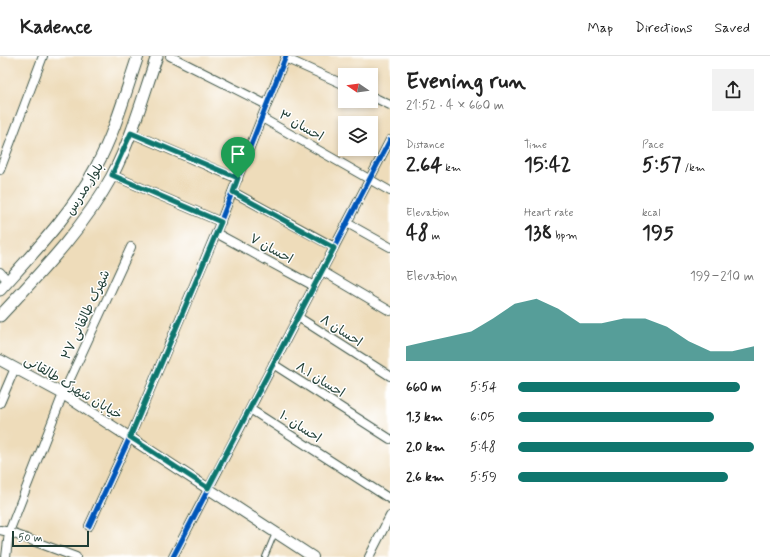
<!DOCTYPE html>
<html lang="en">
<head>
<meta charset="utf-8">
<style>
  body { margin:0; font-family:Mynerve,"Playpen Sans Arabic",sans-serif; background:#f2f2f2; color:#222; height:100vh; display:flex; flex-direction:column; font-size:15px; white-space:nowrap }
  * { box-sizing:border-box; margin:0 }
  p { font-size:13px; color:#767676 }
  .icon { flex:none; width:22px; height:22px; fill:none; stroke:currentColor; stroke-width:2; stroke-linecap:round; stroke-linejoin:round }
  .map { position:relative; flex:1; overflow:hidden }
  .details { display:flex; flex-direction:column; background:#fff; width:380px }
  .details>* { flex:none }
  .needle { width:26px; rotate:283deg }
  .fabs { position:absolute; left:338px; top:12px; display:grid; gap:8px }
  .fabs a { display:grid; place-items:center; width:40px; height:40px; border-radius:0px; background:#fff; box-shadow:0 2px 6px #0003; font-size:20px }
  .scale { position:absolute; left:12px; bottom:10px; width:77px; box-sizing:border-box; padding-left:4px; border:2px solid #1f3d34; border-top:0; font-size:11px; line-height:14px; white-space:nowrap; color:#1f3d34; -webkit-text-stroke:3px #fff; paint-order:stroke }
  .pin { position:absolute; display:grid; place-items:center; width:34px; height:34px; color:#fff; margin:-41px -17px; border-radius:50% 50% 50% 0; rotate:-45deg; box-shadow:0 0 4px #0007 }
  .pin .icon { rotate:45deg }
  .round { display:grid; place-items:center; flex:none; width:42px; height:42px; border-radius:0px; background:#f2f2f2 }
  .overview { display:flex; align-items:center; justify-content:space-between; height:68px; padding:0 16px }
  h1 { font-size:22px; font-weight:700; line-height:30px }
  .stats { display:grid; grid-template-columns:repeat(3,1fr); gap:6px; height:68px; padding:4px 16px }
  .stats div { display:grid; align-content:center }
  .stats b { font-size:20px; font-weight:700 }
  .stats small { font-size:11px; font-weight:400 }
  .stats p { font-size:11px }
  .chart { height:112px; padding:8px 16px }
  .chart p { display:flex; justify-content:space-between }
  .chart svg { width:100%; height:72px; margin-top:4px; fill:#0f766e; opacity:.7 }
  ul { padding:0 16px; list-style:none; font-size:13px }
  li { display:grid; grid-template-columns:64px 48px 1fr; align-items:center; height:30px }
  li i { height:10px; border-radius:5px; background:#0f766e }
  header { display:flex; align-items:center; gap:24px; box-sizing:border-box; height:56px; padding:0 20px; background:#fff; border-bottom:1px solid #e0e0e0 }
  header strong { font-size:19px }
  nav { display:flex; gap:22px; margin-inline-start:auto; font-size:14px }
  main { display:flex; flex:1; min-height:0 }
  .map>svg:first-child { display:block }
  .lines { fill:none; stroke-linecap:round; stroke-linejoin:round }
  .service-casing { stroke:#3e5548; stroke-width:6 }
  .minor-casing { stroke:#3e5548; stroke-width:10 }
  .tertiary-casing { stroke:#3e5548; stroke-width:12 }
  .secondary-casing { stroke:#3e5548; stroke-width:13 }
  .service { stroke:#fff; stroke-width:4 }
  .minor { stroke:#fff; stroke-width:8 }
  .tertiary { stroke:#fff; stroke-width:10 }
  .secondary { stroke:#fff; stroke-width:11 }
  .cycleway-casing { stroke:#fff; stroke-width:8 }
  .cycleway { stroke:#0057b8; stroke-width:5 }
  .route-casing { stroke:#fff; stroke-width:8 }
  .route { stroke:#0f766e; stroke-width:5 }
  .labels { text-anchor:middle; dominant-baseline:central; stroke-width:3; stroke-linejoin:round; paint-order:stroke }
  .street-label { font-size:13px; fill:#1f3d34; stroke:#fff }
</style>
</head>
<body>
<header>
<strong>Kadence</strong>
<nav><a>Map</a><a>Directions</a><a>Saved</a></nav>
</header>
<main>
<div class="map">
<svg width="390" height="501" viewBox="0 0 390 501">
  <rect width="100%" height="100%" fill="#fff"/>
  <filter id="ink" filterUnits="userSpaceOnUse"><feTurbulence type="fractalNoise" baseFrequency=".025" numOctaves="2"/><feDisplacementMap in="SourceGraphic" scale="8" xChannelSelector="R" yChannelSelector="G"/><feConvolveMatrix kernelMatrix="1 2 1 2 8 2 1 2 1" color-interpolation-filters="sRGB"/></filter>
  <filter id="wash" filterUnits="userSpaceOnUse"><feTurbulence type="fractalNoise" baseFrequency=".012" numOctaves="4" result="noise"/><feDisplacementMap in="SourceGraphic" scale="16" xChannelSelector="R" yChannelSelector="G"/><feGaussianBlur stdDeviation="0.9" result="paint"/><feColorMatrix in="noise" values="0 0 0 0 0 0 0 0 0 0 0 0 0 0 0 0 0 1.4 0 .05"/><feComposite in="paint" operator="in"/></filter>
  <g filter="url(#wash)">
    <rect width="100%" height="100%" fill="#eedcba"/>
  </g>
  <g filter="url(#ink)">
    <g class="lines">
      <!-- service casing -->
      <g class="service-casing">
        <path id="service" d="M265,501L275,477"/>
      </g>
      <!-- minor casing -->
      <g class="minor-casing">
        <path id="minor" d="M170,0L267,49
          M285,2L345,29
          M371,40L390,49
          M262,62L390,135
          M131,77L238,123
          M0,114L43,0
          M112,119L221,166
          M233,136L334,191
          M347,167L390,191
          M216,177L314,230
          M322,215L390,255
          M0,216L8,225
          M298,261L390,320
          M273,308L390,383
          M0,347L15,312
          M250,353L390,443
          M89,470L130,381L216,177L286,0
          M0,474L9,476L76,501
          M6,501L9,476L63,338L131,191
          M173,501L390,84
          M369,501L390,460"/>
      </g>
      <!-- tertiary casing -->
      <g class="tertiary-casing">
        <path id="tertiary" d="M0,304L63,338L313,501"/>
      </g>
      <!-- secondary casing -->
      <g class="secondary-casing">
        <path id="secondary" d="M0,234C35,195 71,158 96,111C115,76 125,38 138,0
          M0,260C41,216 83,173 112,120C132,82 143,40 157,0"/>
      </g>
      <!-- service -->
      <use href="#service" class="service"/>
      <!-- minor -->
      <use href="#minor" class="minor"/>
      <!-- tertiary -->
      <use href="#tertiary" class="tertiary"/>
      <!-- secondary -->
      <use href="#secondary" class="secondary"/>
      <!-- cycleway casing -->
      <g class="cycleway-casing">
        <path id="cycleway" d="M89,470L130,381L216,177L286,0
          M173,501L390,84"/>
      </g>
      <!-- cycleway -->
      <use href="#cycleway" class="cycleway"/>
    </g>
  </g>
  <g class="lines" filter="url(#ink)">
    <!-- route casing -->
    <g class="route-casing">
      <path id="route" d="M131,77L238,122L233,136L334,192L208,432L130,381L221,166L112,119Z"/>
    </g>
    <!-- route -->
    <use href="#route" class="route"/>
  </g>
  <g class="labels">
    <!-- street labels -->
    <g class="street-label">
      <text transform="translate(301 70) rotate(30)">احسان ۳</text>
      <text transform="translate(85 133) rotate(-58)">بلوار مدرس</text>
      <text transform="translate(271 193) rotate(29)">احسان ۷</text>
      <text transform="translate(86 259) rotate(-65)">شهرک طالقانی ۲۷</text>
      <text transform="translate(341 275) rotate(33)">احسان ۸</text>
      <text transform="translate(320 324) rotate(32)">احسان ۸.۱</text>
      <text transform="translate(73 332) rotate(31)">خیابان شهرک طالقانی</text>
      <text transform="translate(300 371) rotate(33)">احسان ۱۰</text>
    </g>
  </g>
</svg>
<div class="fabs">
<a><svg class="needle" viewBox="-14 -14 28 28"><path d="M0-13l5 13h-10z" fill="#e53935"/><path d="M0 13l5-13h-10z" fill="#767676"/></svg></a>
<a><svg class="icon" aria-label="layers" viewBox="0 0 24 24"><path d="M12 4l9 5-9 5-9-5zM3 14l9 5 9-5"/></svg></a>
</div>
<div class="scale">50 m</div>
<div class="pin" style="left:238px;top:122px;background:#1e9e55"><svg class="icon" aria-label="arrive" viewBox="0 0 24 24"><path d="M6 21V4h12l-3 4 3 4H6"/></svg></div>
</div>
<section class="details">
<div class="overview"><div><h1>Evening run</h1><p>21:52 · 4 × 660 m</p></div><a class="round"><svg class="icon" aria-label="share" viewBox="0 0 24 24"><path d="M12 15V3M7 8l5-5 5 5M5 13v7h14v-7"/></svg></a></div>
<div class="stats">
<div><p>Distance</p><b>2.64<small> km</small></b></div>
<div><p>Time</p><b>15:42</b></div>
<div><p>Pace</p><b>5:57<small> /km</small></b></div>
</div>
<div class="stats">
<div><p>Elevation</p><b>48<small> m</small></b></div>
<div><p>Heart rate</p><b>138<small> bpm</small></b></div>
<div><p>kcal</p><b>195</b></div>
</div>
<div class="chart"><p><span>Elevation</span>199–210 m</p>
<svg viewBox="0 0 160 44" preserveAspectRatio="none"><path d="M0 44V35L10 32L20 29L30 26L40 18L50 9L60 6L70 12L80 21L90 21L100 18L110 18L120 23L130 32L140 38L150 38L160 35V44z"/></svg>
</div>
<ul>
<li><b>660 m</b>5:54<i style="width:94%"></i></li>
<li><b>1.3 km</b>6:05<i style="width:83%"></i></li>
<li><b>2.0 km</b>5:48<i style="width:100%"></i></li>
<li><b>2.6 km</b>5:59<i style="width:89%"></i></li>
</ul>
</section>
</main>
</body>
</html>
